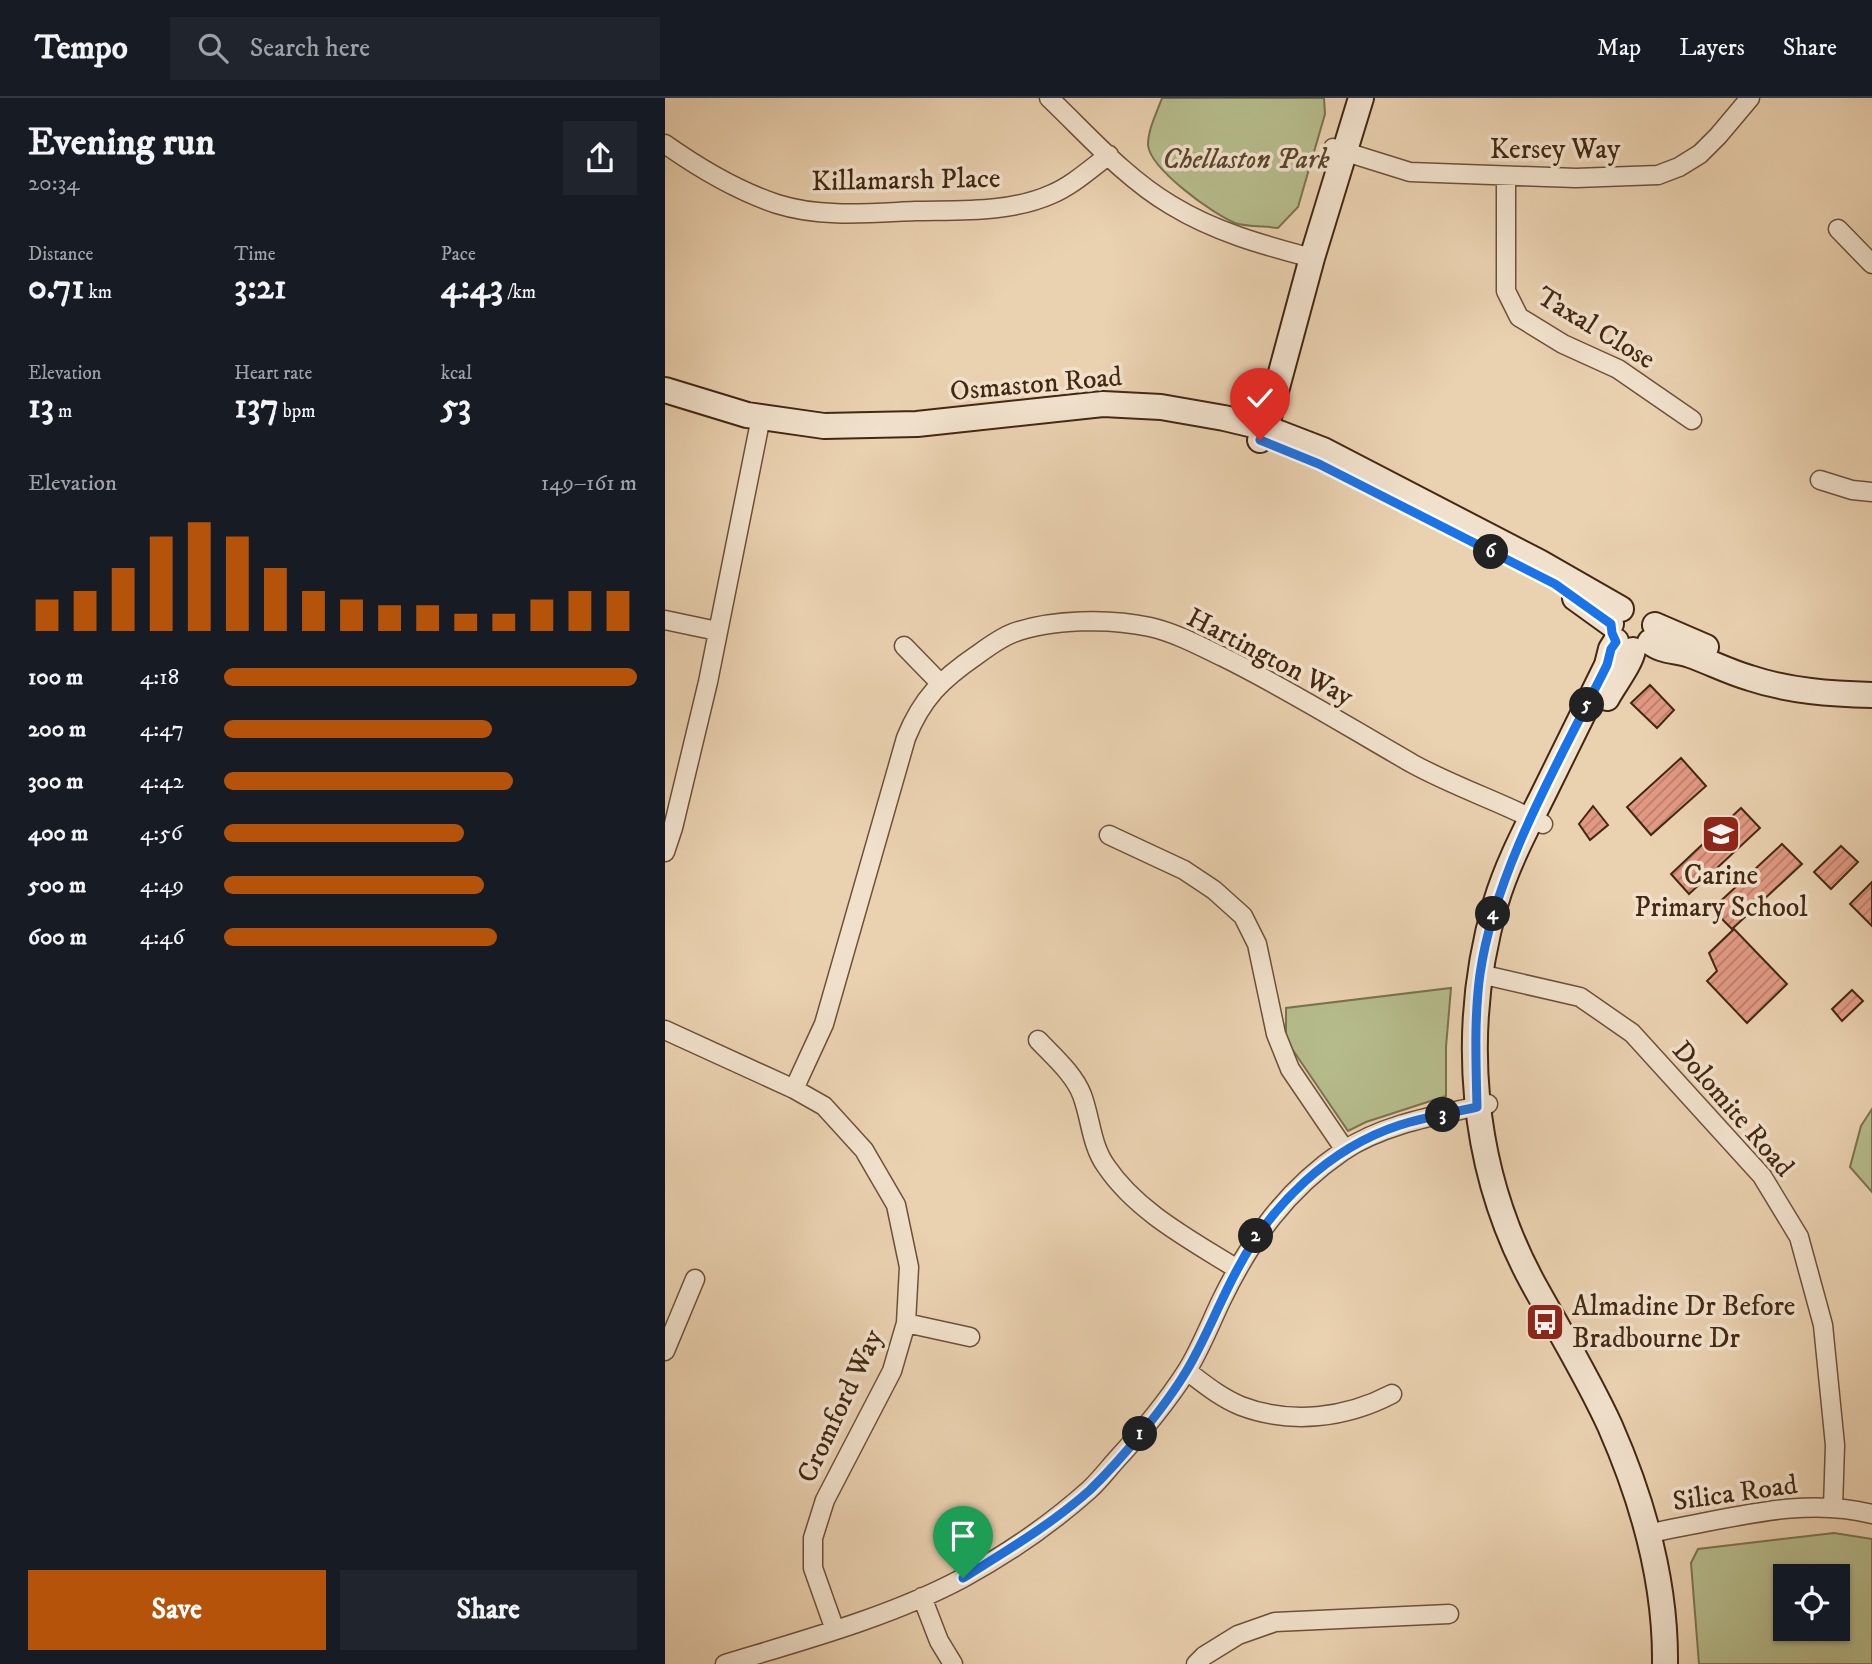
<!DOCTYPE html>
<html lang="en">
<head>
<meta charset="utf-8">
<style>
  body { margin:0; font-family:"IM FELL DW Pica",serif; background:#20242c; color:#f1f3f6; height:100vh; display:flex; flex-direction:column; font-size:26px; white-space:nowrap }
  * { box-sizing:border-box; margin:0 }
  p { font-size:23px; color:#9ea1a6 }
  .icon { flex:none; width:38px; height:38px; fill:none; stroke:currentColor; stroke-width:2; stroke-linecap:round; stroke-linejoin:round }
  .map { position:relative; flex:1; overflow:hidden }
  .details { display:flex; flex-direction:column; background:#171b24; width:665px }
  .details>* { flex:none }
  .fabs { position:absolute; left:1108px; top:1466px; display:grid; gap:14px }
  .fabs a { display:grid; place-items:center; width:77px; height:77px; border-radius:0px; background:#171b24; box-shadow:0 2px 5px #0004; font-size:35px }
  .pin { position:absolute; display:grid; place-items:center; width:60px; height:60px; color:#fff; margin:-72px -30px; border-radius:50% 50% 50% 0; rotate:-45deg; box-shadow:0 0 7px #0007 }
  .pin .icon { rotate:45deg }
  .km { position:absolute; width:35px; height:35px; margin:-18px; border-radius:50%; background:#222; color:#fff; font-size:19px; line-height:35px; text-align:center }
  .round { display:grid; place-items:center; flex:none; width:74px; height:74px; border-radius:0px; background:#20242c }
  .head { display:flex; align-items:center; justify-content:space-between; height:119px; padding:0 28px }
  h1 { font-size:38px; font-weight:800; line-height:52px }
  .stats { display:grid; grid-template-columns:repeat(3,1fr); gap:10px; height:119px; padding:7px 28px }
  .stats div { display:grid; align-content:center }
  .stats b { font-size:35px; font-weight:800 }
  .stats small { font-size:19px; font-weight:400 }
  .stats p { font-size:19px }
  .chart { height:196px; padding:14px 28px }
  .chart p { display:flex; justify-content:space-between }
  .chart svg { width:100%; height:126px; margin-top:7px; stroke:#b45309; stroke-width:6 }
  .action { display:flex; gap:14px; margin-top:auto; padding:14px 28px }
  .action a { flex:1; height:80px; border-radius:0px; background:#b45309; color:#fff; font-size:28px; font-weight:800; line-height:80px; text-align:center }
  .action a+a { background:#20242c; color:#f1f3f6 }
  ul { padding:0 28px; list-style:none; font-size:23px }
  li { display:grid; grid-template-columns:112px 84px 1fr; align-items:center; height:52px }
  li i { height:18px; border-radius:9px; background:#b45309 }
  header { display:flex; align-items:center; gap:42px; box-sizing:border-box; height:98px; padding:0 35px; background:#171b24; border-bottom:2px solid #363941 }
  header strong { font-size:33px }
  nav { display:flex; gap:38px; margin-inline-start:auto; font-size:24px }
  .search { width:490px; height:63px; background:#20242c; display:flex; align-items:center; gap:18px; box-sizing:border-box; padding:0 24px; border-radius:0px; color:#9ea1a6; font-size:26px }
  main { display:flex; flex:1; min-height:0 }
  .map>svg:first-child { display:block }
  .park { fill:#b6bc8c; stroke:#7c724e; stroke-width:2; fill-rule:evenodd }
  .building { fill:url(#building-hatch); stroke:#432811; stroke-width:2 }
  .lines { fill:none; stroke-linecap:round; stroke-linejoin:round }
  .street-casing { stroke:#6d5239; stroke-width:21 }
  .secondary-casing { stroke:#432811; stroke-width:28 }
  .street { stroke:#f1e1cc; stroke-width:18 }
  .secondary { stroke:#f1e1cc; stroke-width:24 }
  .route-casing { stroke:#fff; stroke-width:14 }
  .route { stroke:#1a73e8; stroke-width:9 }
  .labels { text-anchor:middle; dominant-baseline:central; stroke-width:7; stroke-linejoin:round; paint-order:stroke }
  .street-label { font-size:28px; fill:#432811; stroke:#f1e1cc }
  .park-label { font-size:28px; font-style:italic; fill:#5a462a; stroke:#f1e1cc }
  .poi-label { font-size:28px; fill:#432811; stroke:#f1e1cc }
</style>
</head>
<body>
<header>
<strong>Tempo</strong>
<div class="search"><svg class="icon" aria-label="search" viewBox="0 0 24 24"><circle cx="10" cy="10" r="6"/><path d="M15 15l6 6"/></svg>Search here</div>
<nav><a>Map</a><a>Layers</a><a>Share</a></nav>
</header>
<main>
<section class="details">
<div class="head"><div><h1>Evening run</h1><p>20:34</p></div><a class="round"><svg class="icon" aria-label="share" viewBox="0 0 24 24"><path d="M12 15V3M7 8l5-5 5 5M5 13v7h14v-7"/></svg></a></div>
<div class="stats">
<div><p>Distance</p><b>0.71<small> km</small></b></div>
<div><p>Time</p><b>3:21</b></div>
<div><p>Pace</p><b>4:43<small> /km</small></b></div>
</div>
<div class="stats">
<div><p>Elevation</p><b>13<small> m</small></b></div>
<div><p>Heart rate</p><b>137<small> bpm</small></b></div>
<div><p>kcal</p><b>53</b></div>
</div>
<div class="chart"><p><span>Elevation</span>149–161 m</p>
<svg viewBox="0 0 160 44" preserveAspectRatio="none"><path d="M5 44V33M15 44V30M25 44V22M35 44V11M45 44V6M55 44V11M65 44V22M75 44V30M85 44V33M95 44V35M105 44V35M115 44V38M125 44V38M135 44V33M145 44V30M155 44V30"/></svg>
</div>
<ul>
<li><b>100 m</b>4:18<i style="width:100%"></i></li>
<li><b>200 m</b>4:47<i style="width:65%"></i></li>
<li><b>300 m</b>4:42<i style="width:70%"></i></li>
<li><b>400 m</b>4:56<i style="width:58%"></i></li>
<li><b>500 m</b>4:49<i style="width:63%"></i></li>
<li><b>600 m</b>4:46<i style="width:66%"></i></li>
</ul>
<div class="action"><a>Save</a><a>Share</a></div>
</section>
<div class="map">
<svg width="1207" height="1566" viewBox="0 0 1207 1566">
  <defs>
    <pattern id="building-hatch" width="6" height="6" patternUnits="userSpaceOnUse" patternTransform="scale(1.75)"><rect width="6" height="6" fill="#e29983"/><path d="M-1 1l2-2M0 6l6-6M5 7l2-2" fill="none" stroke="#b97d6a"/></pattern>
  </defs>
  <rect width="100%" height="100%" fill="#ead1b0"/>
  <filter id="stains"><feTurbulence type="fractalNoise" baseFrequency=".00286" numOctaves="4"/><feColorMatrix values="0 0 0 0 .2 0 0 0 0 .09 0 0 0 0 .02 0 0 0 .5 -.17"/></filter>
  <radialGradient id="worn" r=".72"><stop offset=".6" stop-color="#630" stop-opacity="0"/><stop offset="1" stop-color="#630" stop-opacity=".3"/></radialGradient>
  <!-- park -->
  <path class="park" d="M497,0H659L660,16L633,109L613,130C600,128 582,129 570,125C548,116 485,71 483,47C483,31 492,14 497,0Z
    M786,890L781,949V998L701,1024L683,1033L621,942V910Z
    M1207,1011V1094L1185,1069L1196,1028Z
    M1169,1435L1207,1441V1566H1034L1026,1465L1033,1451ZM1120,1479H1172V1531H1120Z"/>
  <!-- building -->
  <path class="building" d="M985,587L1009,612L992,630L966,605Z
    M1016,660L1041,688L986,737L962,709Z
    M928,708L943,727L925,742L914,726Z
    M1076,710L1095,730L1024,796L1006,776Z
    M1117,746L1137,766L1067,831L1047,811Z
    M1176,748L1193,764L1166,791L1149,774Z
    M1207,784V828L1185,806Z
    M1069,831L1122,886L1082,925L1042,883L1052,873L1044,855Z
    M1187,892L1198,903L1177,923L1167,911Z"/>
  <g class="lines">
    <!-- street casing -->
    <g class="street-casing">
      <path id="street" d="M384,0C422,36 460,80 506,107C550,134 598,147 647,160
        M0,46C34,70 73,93 112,106C156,120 205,115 250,113C295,112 345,115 387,96C408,87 425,71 444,57
        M668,50L745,74L911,80L993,77L1014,69L1035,56L1053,38L1085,0
        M841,79V193L854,219L898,246L953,271L1027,322
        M1173,131L1207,166
        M1155,382L1187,392L1207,394
        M0,522L52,533
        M239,548L276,586
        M444,737L519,772L549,792L578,818L592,846L611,936L625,971L680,1052
        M0,754L8,730L43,584L96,319
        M815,876L915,899L967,935L1097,1078L1134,1139L1158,1227L1170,1347L1168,1410
        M0,932L129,991L159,1008L199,1052L231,1107L244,1169L241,1225L227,1273L160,1402L148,1440V1470L170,1532
        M373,942C388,958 409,976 417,997C426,1021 426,1047 441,1068C472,1114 526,1142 572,1171
        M129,991L159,926L241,640C257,600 277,581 312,557C323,549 335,540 348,535C386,521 445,520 485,529C511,535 535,548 558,559C623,591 685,630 748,666C790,689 836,704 878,726
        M241,1225L305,1239
        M0,1253L30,1181
        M522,1273C539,1286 556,1300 576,1308C626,1327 681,1320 727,1296
        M983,1436C1002,1431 1022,1428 1041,1424C1097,1413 1151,1402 1207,1416
        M257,1499L274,1543L288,1566
        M60,1566C139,1542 225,1519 298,1480C342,1456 387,1425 424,1392C434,1383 443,1371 452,1361C477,1334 501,1305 521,1274C535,1252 545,1226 556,1203C586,1141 621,1092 678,1053C720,1025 775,1017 823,1006
        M531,1566L539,1558L573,1537L610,1524L784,1516"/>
    </g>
    <!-- secondary casing -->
    <g class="secondary-casing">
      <path id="secondary" d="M0,292L82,317L159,328L252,326L438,306L496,309L559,320L601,330L658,352L874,464L956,511
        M595,342L601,330L647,160L696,0
        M910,500L946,526
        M990,527L1041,549
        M951,543L946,551L942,567C921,610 900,653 878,697C861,731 842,767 831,804C794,931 805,1071 869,1187C895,1234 923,1280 945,1328C978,1403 1001,1484 1000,1566
        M985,544C997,554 1010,552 1025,557C1045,564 1064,574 1085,580C1124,593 1166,596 1207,597
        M942,600C949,587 966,565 968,552"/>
    </g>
    <!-- street -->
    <use href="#street" class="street"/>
    <!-- secondary -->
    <use href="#secondary" class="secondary"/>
  </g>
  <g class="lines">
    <!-- route casing -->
    <g class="route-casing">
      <path id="route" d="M298,1480C341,1453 387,1426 425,1392C456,1362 500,1309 522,1272C541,1240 554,1205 572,1172C606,1107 664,1050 735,1027C760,1019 787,1015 812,1009C811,965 809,920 815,876C830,771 895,662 942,567L946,551L951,544L947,535L946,526L890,486L654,366L595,342"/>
    </g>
    <!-- route -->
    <use href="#route" class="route"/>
  </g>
  <!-- icons -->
  <defs>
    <g id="school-square" transform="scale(2.0125)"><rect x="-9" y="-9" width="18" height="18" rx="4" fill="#8f2418" stroke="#f1e1cc"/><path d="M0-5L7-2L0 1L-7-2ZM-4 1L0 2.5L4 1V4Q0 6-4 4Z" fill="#fff"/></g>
    <g id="bus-square" transform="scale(2.0125)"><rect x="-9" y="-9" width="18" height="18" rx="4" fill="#8f2418" stroke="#f1e1cc"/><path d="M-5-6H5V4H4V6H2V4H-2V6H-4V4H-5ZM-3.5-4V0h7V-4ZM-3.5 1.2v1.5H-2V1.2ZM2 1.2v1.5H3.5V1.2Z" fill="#fff"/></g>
  </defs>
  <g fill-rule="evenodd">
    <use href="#school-square" x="1056" y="736"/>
    <use href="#bus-square" x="880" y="1224"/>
  </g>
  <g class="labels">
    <!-- street labels -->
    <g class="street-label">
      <text x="890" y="51">Kersey Way</text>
      <text transform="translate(241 82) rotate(-1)">Killamarsh Place</text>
      <text transform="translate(931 230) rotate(31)">Taxal Close</text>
      <text transform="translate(371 286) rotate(-5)">Osmaston Road</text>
      <text transform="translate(605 559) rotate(27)">Hartington Way</text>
      <text transform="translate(1068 1011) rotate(49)">Dolomite Road</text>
      <text transform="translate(175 1308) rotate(-65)">Cromford Way</text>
      <text transform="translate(1070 1395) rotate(-8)">Silica Road</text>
    </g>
    <!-- park labels -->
    <g class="park-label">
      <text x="581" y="61">Chellaston Park</text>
    </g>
    <!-- poi labels -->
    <g class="poi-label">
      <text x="1056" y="777">Carine<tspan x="1056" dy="32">Primary School</tspan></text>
      <text x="907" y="1208" text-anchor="start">Almadine Dr Before<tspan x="907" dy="32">Bradbourne Dr</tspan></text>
    </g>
  </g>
  <rect width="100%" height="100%" filter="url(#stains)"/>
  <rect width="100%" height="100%" fill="url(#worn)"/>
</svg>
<div class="fabs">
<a><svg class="icon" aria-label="locate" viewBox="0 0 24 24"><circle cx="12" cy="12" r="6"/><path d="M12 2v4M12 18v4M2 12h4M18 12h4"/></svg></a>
</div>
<div class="pin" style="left:298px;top:1480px;background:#1e9e55"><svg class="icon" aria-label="arrive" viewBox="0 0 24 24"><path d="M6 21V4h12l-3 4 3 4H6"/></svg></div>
<div class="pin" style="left:595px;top:342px;background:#d93025"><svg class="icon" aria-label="check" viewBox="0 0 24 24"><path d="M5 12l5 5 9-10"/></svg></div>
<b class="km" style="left:475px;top:1336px">1</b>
<b class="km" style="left:591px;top:1138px">2</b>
<b class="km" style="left:778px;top:1017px">3</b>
<b class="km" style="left:828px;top:816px">4</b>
<b class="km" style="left:922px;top:607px">5</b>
<b class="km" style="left:826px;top:454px">6</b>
</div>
</main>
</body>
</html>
